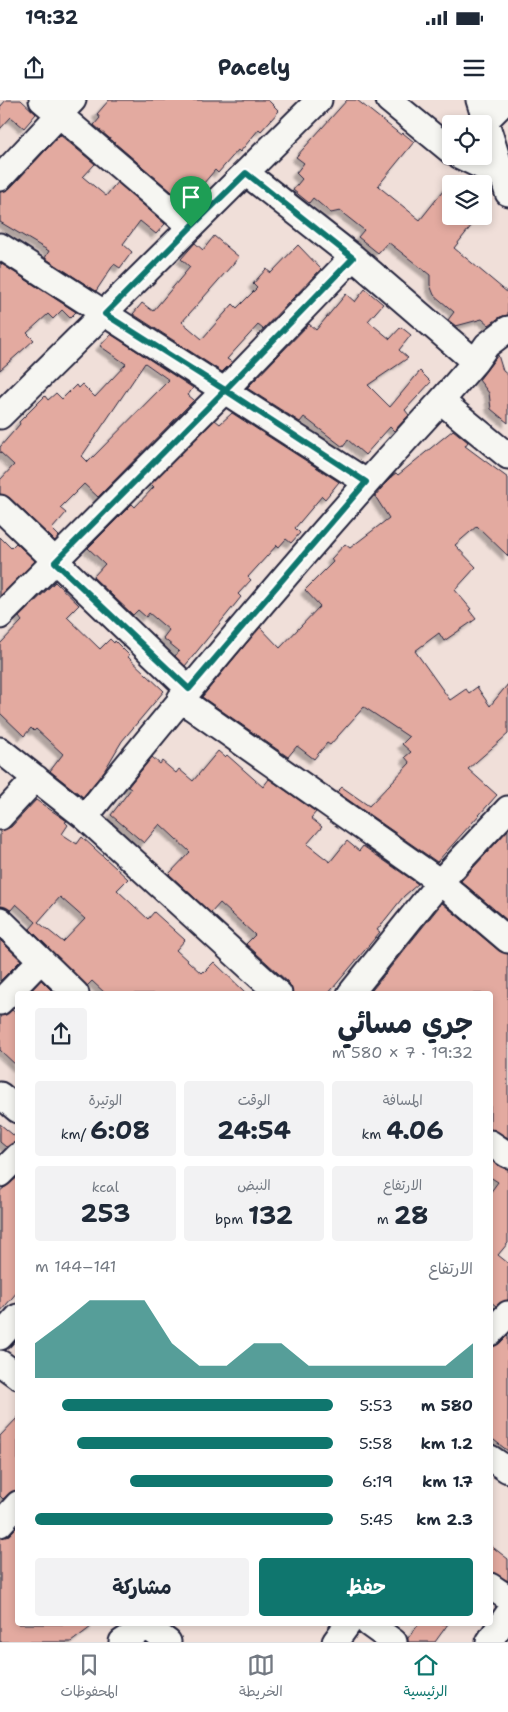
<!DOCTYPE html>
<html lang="ar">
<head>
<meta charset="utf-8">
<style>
  body { margin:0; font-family:"Shantell Sans","Playpen Sans Arabic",sans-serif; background:#f2f2f3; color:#1f2937; direction:rtl; height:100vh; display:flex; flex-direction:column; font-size:19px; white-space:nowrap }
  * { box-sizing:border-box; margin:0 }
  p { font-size:16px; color:#747a83 }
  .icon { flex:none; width:28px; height:28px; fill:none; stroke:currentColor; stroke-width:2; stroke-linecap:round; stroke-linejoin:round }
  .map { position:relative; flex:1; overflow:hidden; direction:ltr }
  .sheet { position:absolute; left:15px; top:891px; width:478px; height:635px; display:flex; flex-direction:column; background:#fff; border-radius:5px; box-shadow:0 2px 8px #0003; direction:rtl }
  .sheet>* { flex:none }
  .tools { position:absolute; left:442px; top:15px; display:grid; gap:10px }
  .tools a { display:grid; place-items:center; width:50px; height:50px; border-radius:5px; background:#fff; box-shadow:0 2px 8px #0003; font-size:25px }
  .pin { position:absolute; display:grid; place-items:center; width:42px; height:42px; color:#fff; margin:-51px -21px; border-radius:50% 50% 50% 0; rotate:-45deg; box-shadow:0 0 5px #0007 }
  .pin .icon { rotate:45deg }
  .round { display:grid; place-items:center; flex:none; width:52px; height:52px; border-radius:5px; background:#f2f2f3 }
  .overview { display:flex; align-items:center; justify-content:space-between; height:85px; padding:0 20px }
  h1 { font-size:28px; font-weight:700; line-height:38px }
  .metrics { display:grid; grid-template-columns:repeat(3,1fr); gap:8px; height:85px; padding:5px 20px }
  .metrics div { display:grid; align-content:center; border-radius:5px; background:#f2f2f3; text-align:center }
  .metrics b { font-size:25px; font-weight:700 }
  .metrics small { font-size:14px; font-weight:400 }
  .metrics p { font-size:14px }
  .chart { height:140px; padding:10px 20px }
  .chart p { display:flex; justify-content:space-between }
  .chart svg { width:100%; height:90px; margin-top:5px; fill:#0f766e; opacity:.7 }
  .primary-button { display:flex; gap:10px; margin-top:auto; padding:10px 20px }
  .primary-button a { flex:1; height:58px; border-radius:5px; background:#0f766e; color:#fff; font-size:20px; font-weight:700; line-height:58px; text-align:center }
  .primary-button a+a { background:#f2f2f3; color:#1f2937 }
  ul { padding:0 20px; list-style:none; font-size:16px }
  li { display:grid; grid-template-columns:80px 60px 1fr; align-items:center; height:38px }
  li i { height:12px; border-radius:6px; background:#0f766e }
  .status { display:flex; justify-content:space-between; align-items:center; height:35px; padding:0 25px; background:#fff; direction:ltr }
  .status svg { height:14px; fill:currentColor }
  header { display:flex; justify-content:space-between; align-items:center; height:65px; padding:0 20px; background:#fff; font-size:22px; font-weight:700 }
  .menu { display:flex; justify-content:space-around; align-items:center; height:70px; border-top:1px solid #e0e1e3; background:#fff; font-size:14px; color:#747a83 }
  .menu a { display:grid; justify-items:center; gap:2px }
  .menu .on { color:#0f766e }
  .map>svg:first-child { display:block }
  .building { fill:#e3aaa0; stroke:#22223b; fill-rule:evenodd; filter:url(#shadow) }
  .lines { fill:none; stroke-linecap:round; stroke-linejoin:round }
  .minor-casing { stroke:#22223b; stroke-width:29 }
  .minor { stroke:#f6f6f2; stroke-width:25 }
  .route-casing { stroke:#fff; stroke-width:10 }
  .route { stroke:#0f766e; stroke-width:6 }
</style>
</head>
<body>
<div class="status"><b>19:32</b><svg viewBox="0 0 49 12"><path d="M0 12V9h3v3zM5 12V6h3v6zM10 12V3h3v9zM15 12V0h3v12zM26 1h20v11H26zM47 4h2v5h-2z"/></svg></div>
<header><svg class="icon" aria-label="menu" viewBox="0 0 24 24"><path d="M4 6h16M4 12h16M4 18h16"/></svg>Pacely<svg class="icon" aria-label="share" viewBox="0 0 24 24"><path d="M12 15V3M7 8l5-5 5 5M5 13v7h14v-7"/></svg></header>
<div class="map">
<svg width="508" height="1542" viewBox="0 0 508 1542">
  <defs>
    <filter id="shadow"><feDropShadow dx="-4.5" dy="4.5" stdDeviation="1" flood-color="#0004"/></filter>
  </defs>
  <rect width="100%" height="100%" fill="#f0dfd9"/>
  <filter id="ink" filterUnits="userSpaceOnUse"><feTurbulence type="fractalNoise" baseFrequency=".02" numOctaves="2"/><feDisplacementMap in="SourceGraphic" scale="10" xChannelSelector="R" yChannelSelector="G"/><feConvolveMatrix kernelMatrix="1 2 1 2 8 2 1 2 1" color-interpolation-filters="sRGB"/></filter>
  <g filter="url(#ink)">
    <!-- building -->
    <path class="building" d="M6,0H21L36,14L24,28L11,17L0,29V7Z
      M109,0H268L279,11L261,31L259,29L240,52L238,50L218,73L215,70L186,104L94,25L100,18L97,14Z
      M347,0H357L401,35L403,33L414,42L378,86L420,120L451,81V116H479L454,148L508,193V215L500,217L489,225L482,219L456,226L448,220L454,212L434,195L430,185V175L388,142L378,153L358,137L364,130L340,111L331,113L313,98L309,103L293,90L302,79L296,73L304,63L296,57Z
      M60,35L95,64L83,77L106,96L117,82L165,124L156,134L140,121L123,144L132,152L120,168L114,164L96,191L45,158L49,151L0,122V92L10,88Z
      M214,136L239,157L182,222L202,239L233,204L237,208L257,188L253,184L266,169L271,173L298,145L321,169L263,229L258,225L227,259L232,262L222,272L133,214L142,203L153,211L190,167L181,159L195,143L203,150Z
      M0,163L76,212L70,218L62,210L53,219L48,214L27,233L34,240L0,270Z
      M365,189L383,204L368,221L390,239L401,227L411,235L399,250L408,258L368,285L390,307L420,271L431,282L405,310L409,315L394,331L390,327L365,355L348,340L343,347L304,317L300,322L247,288L309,224L316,230L346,194L355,202Z
      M111,234L193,288L188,295L194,300L98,397L84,384L60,408L66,413L52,429L59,436L55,441L10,398L0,394V380L14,365L0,352V347L20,324L19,322L45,296L48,300L56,293L62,299L76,285L78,288L82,284L95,297L126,264L100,246ZM145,263L169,280L88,362L82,356Z
      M498,255L503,271L508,275V323L491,309L489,293L479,280Z
      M232,313L339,382L325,399L322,396L295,428L300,433L291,443L286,439L279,447L277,445L248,477L251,480L238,494L241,497L185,566L175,556L179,551L163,538L169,530L149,513L146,517L138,510L133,515L93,477L105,464L88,448L132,404L135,407L154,387L151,384L215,320L220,324Z
      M453,330L468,342L465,346L508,378V456L477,426L455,445L476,467L455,490L471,509L469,510L476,519L444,541L439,533L415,551L450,600L466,589L469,593L477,587L490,606L508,584V634L468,669L497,695L437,762L337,692L342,687L369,706L410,663L405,657L411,652L402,644L409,637L364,607L330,645L327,643L314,659L297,646L288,657L202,597L260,527L280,548L320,506L305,490L333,462L331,459L345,444L350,448L389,418L375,396L392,376L396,373L398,375Z
      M0,437L11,448L16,443L35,461L0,496Z
      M55,482L79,505L67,517L100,549L110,539L114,543L115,541L129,555L128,557L164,591L122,641L103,673L83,697L50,671L63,654L36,629L34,631L31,628L24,636L0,613V544L22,521L19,517Z
      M218,651L225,657L227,655L263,687L269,679L316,712L311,718L322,727L307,744L330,762L347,741L359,751L363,746L418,784L404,796L377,830L380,832L328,894H293L289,883L246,844L255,835L220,803L211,813L169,774L190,752L160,724L144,743L111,715L131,689L128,687L152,657L160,664L162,661L176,673L179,669L193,681Z
      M36,700L67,721L65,722L68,725L62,734L77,744L82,737L128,779L117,790L148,819L154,812L185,840L176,850L201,873L203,871L204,872L214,862L247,894H106L92,881L87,886L30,829L36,822L16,804L11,810L0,806V731L11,727ZM60,797L85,819L63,842L38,822Z
      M508,730V821L461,781Z
      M442,803L499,851L508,854V1038L490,1029V894H369Z
      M0,840L21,860L0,881Z
      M41,880L55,894H28Z
      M12,910L18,915V967L0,950V916Z
      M0,1024L18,1039V1042L6,1047L0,1042Z
      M490,1060L508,1069V1143L498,1155L508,1163V1200L496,1206L490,1201V1093L498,1082L490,1077Z
      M18,1077V1191L0,1212V1091Z
      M508,1235V1351L490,1337V1247L500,1243Z
      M18,1317V1390L13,1391L3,1399L0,1396V1336Z
      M18,1426V1524H95L71,1542H0V1438L10,1434Z
      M490,1445L508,1459V1481L490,1472Z
      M419,1524H448L435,1542H408V1538Z"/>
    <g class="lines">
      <!-- minor casing -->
      <g class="minor-casing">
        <path id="minor" d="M42,0L191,127
          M389,0L451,51
          M479,0L508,93
          M485,21L506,0
          M460,56L508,79
          M246,73L353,157L475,262L441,301
          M0,78L73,0
          M0,146L366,382
          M475,262L487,245L508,229
          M0,316L319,0
          M0,408L189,589
          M0,516L225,290L353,157
          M180,599L440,782L508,840
          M0,650L85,717L279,894
          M0,717L36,678
          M85,717C200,575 317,435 441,301L508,356
          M0,820L76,894
          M350,894L440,782L508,709
          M0,902L41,860
          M0,995L18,1010
          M490,1043L508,1055
          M0,1074L18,1056
          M490,1233L508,1214
          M0,1237L18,1217
          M0,1263L18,1276
          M490,1358L508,1370
          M0,1424L18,1404
          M490,1486L508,1498
          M369,1524L394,1542
          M146,1526L168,1542
          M122,1542L150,1524
          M335,1542L348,1524
          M489,1542L508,1514"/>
      </g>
      <!-- minor -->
      <use href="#minor" class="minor"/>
    </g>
  </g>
  <g class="lines" filter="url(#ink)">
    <!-- route casing -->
    <g class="route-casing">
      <path id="route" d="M191,127L105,214L225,290L55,462L189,589L366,382L225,290L353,158L246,73L191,127"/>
    </g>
    <!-- route -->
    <use href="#route" class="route"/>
  </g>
</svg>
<div class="tools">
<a><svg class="icon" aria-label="locate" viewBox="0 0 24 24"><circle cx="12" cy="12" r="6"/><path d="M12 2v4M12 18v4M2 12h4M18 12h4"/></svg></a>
<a><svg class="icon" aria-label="layers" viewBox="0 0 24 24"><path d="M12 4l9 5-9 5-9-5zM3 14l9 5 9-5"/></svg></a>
</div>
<div class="pin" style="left:191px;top:127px;background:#1e9e55"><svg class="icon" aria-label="arrive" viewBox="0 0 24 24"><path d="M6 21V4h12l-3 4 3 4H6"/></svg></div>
<section class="sheet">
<div class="overview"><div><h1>جري مسائي</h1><p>19:32 · 7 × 580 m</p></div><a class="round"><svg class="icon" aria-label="share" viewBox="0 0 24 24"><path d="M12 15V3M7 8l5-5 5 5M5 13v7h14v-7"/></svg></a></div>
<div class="metrics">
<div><p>المسافة</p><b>4.06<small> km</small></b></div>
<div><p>الوقت</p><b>24:54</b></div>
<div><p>الوتيرة</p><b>6:08<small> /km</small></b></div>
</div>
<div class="metrics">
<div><p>الارتفاع</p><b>28<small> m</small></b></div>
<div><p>النبض</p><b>132<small> bpm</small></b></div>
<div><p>kcal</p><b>253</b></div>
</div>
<div class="chart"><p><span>الارتفاع</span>141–144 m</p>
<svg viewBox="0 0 160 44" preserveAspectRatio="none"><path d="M0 44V27L10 17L20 6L30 6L40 6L50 27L60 38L70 38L80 27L90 27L100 38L110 38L120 38L130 38L140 38L150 38L160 27V44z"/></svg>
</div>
<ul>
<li><b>580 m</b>5:53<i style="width:91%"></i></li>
<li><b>1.2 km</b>5:58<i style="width:86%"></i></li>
<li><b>1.7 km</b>6:19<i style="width:68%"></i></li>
<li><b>2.3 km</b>5:45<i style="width:100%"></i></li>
</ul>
<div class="primary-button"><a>حفظ</a><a>مشاركة</a></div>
</section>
</div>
<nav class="menu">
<a class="on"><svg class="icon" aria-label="home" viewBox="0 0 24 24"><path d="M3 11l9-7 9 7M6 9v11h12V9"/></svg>الرئيسية</a>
<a><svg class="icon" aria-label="map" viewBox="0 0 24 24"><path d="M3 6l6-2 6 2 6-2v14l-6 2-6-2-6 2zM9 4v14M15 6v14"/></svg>الخريطة</a>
<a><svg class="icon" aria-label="saved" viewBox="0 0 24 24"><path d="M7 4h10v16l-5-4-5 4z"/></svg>المحفوظات</a>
</nav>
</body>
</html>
